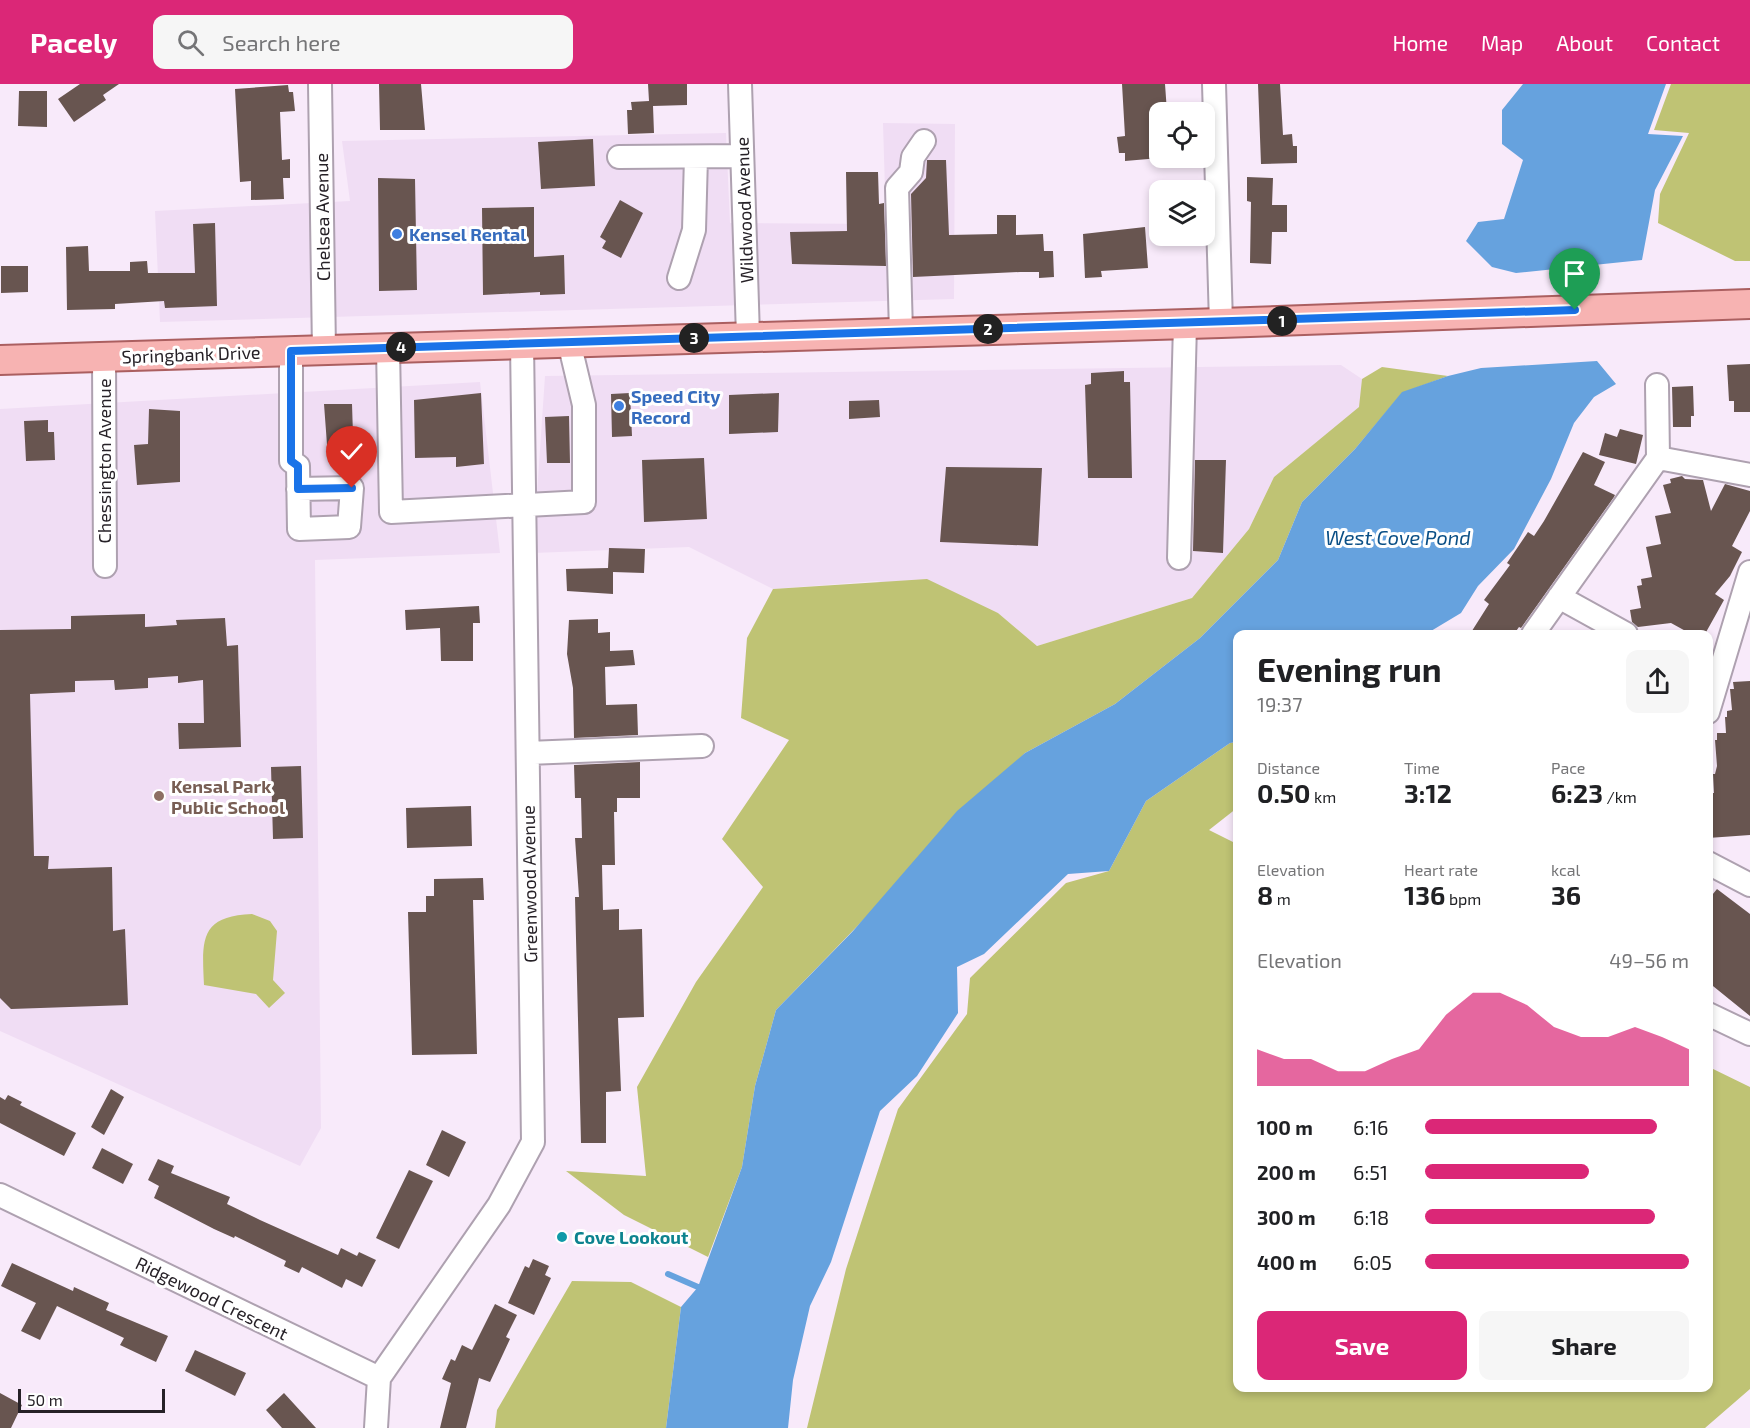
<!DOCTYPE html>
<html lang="en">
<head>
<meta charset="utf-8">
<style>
  body { margin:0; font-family:"Exo 2",sans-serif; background:#f6f6f6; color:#202124; height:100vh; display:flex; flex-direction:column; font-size:22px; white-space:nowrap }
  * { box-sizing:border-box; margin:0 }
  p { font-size:20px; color:#757577 }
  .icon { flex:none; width:33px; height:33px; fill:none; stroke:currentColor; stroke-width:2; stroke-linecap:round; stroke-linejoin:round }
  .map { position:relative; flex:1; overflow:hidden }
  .details { position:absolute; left:1233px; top:546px; width:480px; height:762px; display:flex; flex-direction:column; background:#fff; border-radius:12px; box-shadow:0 3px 9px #0003 }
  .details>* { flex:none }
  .fabs { position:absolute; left:1149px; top:18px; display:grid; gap:12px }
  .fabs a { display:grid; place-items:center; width:66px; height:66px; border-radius:12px; background:#fff; box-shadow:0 3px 9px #0003; font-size:30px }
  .scale { position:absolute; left:18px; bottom:15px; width:147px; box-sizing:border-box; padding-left:6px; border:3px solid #262127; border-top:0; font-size:16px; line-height:21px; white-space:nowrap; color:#262127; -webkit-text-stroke:4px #fff; paint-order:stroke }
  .pin { position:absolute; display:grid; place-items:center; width:51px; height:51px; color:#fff; margin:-62px -26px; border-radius:50% 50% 50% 0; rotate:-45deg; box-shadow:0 0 6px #0007 }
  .pin .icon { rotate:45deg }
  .km { position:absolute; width:30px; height:30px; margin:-15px; border-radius:50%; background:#222; color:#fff; font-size:16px; line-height:30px; text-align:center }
  .round { display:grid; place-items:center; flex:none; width:63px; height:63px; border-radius:12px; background:#f6f6f6 }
  .headline { display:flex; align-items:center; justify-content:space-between; height:102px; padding:0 24px }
  h1 { font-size:33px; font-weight:700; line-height:45px }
  .stats { display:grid; grid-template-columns:repeat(3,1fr); gap:9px; height:102px; padding:6px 24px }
  .stats div { display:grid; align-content:center }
  .stats b { font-size:26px; font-weight:700 }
  .stats small { font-size:16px; font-weight:400 }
  .stats p { font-size:16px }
  .chart { height:168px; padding:12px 24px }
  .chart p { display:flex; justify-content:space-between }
  .chart svg { width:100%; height:108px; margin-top:6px; fill:#db2777; opacity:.7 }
  .button { display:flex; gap:12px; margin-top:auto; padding:12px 24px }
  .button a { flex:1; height:69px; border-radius:12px; background:#db2777; color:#fff; font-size:24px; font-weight:700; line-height:69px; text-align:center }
  .button a+a { background:#f6f6f6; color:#202124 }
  ul { padding:0 24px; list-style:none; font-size:20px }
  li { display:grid; grid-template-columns:96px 72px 1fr; align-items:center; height:45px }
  li i { height:15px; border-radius:8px; background:#db2777 }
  header { display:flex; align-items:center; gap:36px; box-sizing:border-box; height:84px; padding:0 30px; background:#db2777; color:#fff }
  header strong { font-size:28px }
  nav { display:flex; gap:33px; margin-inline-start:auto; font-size:21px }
  .search { width:420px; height:54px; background:#f6f6f6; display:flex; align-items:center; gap:15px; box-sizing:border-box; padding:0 21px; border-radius:12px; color:#757577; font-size:22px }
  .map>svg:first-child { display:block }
  .built { fill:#f0ddf4 }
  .green { fill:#bfc374 }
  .water { fill:#66a2de }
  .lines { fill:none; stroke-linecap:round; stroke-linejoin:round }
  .stream { stroke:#66a2de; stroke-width:6 }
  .building { fill:#685550 }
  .minor-casing { stroke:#aea1b0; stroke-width:26 }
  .major-casing { stroke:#ab5f60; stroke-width:32 }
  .minor { stroke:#fff; stroke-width:22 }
  .major { stroke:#f7b3b2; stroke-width:28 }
  .route-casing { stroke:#fff; stroke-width:12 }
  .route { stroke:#1a73e8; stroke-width:8 }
  .shop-dot { fill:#3f7fe0; stroke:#fff; stroke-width:2 }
  .education-dot { fill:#8d6e63; stroke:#fff; stroke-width:2 }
  .culture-dot { fill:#0f9aa8; stroke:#fff; stroke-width:2 }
  .labels { text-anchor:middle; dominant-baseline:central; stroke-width:6; stroke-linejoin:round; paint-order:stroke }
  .street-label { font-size:18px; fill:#262127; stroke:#fff }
  .shop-label { font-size:18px; font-weight:bold; fill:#366cbe; stroke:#fff; text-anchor:start }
  .education-label { font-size:18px; font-weight:bold; fill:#785e54; stroke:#fff; text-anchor:start }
  .culture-label { font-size:18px; font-weight:bold; fill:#0d838f; stroke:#fff; text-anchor:start }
  .water-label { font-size:20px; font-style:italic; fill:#0a4f86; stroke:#fff }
</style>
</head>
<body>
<header>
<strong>Pacely</strong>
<div class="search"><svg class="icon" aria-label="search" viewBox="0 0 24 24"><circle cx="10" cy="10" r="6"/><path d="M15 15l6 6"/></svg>Search here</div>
<nav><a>Home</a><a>Map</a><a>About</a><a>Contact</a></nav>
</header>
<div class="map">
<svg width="1750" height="1344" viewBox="0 0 1750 1344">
  <rect width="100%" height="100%" fill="#f8eafa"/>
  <!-- built -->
  <path class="built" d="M883,39L955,40L954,215L160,238L155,127L350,117L342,57L726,49L730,139L886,140Z
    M1341,281L1362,295L1360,323L1274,393L1249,445L1192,514L1037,562L998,529L877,497L773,505L689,463L533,469L545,292Z
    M480,298L500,469L315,476L321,1044L300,1082L0,947V325Z"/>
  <!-- green -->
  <path class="green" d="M1671,0H1750V177H1735L1658,139L1660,110L1689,49L1654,46Z
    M1382,283L1448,292L1402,309L1355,365L1302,418L1278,476L1200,554L1115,620L1025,669L776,926L755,1002L742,1083L708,1173L624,1131L566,1087L646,1092L637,1003L696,898L763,803L722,755L789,656L741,634L747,554L773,505L927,495L998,529L1037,562L1192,514L1249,445L1274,393L1359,323L1362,295Z
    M1237,658V724L1209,746L1237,760L1238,1304H1708L1709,983L1750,1003V1305L1705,1344H807L846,1185L898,1025L967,930L970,894L1066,799L1109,787L1146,717L1230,659Z
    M252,830L270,837L277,847L273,896L285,909L269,924L256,910L204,901C202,857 199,832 252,830Z
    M572,1197L631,1198L681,1223L666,1344H495L497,1326Z"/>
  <!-- water -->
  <path class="water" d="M1523,0H1666L1648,50L1683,52L1655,106L1642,176L1516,189L1492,183L1466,157L1478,138L1504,135L1523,76L1502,60V26Z
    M1597,277L1616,300L1594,313L1574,339L1551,395L1514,465L1478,502L1461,529L1426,550H1238L1237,658L1230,659L1146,717L1109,787L1068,790L984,870L957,883L958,929L917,992L880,1027L831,1178L810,1222L793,1296L788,1344H666L681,1223L698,1203L742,1083L755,1002L776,926L853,847L957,727L1025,669L1115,620L1200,554L1278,476L1302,418L1355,365L1402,308L1448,292L1481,284Z"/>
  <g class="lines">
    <!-- stream -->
    <path class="stream" d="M668,1190L698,1203"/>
  </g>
  <!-- building -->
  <path class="building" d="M80,0H119L103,11L106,16L74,38L58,15Z
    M379,0H421L425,46H380Z
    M648,0H687V21L653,22L654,49L628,50L627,26H632L631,18L649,17Z
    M1122,0H1165L1167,28H1160V74L1125,77V69H1119L1117,53L1125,52Z
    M1258,0H1280L1283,51L1292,50L1293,62H1297V79L1261,80Z
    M288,1L289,8H293L295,27L280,28L282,76L290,75V94H283L284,115L251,116V97L240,98L235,5Z
    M19,7H47V43L18,42Z
    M593,55L595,102L541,105L538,58Z
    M927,76H946L949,151L997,150V131H1016V151L1043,150L1044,167H1053L1054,193L1039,194V188H1020L913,193L911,110L926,94Z
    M846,88H878L879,120L884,119L886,182L792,180L790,148L847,147Z
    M1247,93L1273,94L1272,121H1287V148H1272L1271,180L1250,179L1251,118L1247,117Z
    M378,94L415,95L417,206L379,207Z
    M620,116L643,129L621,174L602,164L606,157L600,153Z
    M534,123V173L564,171L565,210L540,211V208L483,211L482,124Z
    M215,139L217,222L165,224L164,217L115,220V225L67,226L66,163L88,162L89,187H130V178L147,177L148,189H195L193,140Z
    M1145,143L1148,184L1101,187L1102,193L1085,194L1083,150Z
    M1,182H28V208L1,209Z
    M1750,280V328H1734V317H1729L1727,281Z
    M1124,287V298H1130L1132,394H1088L1085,301L1091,300V289Z
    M1693,302L1694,332H1691V343H1673L1672,303Z
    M481,309L484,380L456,383V373L415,374L414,316Z
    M630,309L632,352L612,353L611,310Z
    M779,309L778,348L729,350V311Z
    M879,316L880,333L849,335V317Z
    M324,320H352L353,351H362L364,375L328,374Z
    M149,325L180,327V398L137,401L134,361L148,360Z
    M569,332L570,379H547L545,333Z
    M48,336V348H54L55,376L26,377L24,337Z
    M1620,345L1643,351L1636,380L1599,371L1605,349L1617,353Z
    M1583,368L1605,378L1594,401L1615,411L1614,413L1521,544L1519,543L1514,550H1470L1489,520L1484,516L1510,481L1507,479L1528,448L1534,452L1544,437Z
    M704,374L707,435L644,438L642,376Z
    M1195,376H1226L1223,469L1193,467Z
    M946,383L1042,384L1038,462L940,458Z
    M1682,392L1685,395L1703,396L1711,427L1725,400L1750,407V427L1732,462L1742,468L1730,492L1715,510L1724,516L1705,550H1691L1671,539L1638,543L1632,538L1630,526L1641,524L1637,502L1642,501L1641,495L1652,493L1646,463L1661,460L1655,432L1671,429L1663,401L1671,399L1670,395Z
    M609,464L645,465L644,489L613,488V510L567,507L566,485L608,484Z
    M479,522L480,539H473V577H441L440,544L406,546L405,526Z
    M145,530V543L177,541L176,536L225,534L227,562L238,561L241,663L179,665L178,639H204L203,596L178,599V592L148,594V604L115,606L114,596L75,597V608L30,610L34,772H49L48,785L112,783L113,847L125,845L128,921L11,925L0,914V546L71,545V532Z
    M598,535V549L610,548V567L633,566L635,581L605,583L606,621L637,620L638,651L574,654L573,604L567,570L569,536Z
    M1750,597V751L1708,754V709H1714L1713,690H1715L1717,682L1715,656H1717V649H1726L1725,633H1727V627L1732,626L1730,605H1734L1733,598Z
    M640,678V714H617V728H614L615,781H602L603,826L619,825V846L642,845L644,933L618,934L621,1007L606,1008V1059H581L575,813H579L575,754H582L581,714H575L574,681Z
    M301,682L303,754L273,755L271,683Z
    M471,722L472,762L407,764L406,724Z
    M483,794L484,816H473L477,970L412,971L408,828H426V812H434V795Z
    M1717,805L1750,830V932L1708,898V816Z
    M111,1005L124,1013L104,1051L91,1043Z
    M8,1011L22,1018L20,1021L76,1049L64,1072L0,1039V1013L5,1016Z
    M442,1046L466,1058L449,1093L426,1081Z
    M102,1064L133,1080L123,1100L92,1084Z
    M158,1075L174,1082L171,1089L230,1113L227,1120L260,1136L338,1171L341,1164L357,1172L359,1168L376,1176L362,1203L346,1195L342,1204L302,1183L299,1189L284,1182L286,1177L235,1152L234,1154L214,1145L154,1114L159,1102L148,1096Z
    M409,1086L433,1097L399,1165L376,1154Z
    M533,1175L549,1182L545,1191L551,1194L534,1231L508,1219L525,1182L529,1184Z
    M12,1179L73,1207L74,1203L109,1219L106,1226L168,1252L156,1278L120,1261L124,1254L57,1222L40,1256L21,1247L36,1219L1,1202Z
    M495,1220L517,1231L506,1253L510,1255L490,1298L479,1294L466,1344H440L451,1299L442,1295L451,1275L455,1277L462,1261L472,1266Z
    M195,1266L246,1289L235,1312L185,1287Z
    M0,1309L22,1321L11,1344H0Z
    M284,1309L316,1344H282L266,1326Z"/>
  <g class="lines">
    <!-- minor casing -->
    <g class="minor-casing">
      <path id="minor" d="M320,0L324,266
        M740,0L748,252
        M1214,0L1221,239
        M619,73L742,72
        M679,194L694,146L696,73
        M901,248L897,104L911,88L913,73L924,57
        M388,264L391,428L584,418V321L569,258
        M291,267V377L298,382L299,445L349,443L352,404L298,405
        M104,273L105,482
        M1658,374L1750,391
        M1179,474L1185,240
        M1559,513L1626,550
        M1533,550L1658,374L1657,301
        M1708,628L1750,488
        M528,669L702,662
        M1708,779L1750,801
        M1708,930L1750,950
        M0,1111L379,1294
        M379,1294L499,1121L533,1058L522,259
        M376,1344L379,1294"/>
    </g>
    <!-- major casing -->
    <g class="major-casing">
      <path id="major" d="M0,276L1221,239L1750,220"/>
    </g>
    <!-- minor -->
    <use href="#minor" class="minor"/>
    <!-- major -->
    <use href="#major" class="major"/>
  </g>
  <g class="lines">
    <!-- route casing -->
    <g class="route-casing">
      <path id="route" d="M352,404L298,405V382L291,377V267L1575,226"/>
    </g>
    <!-- route -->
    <use href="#route" class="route"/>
  </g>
  <!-- markers -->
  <g class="shop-dot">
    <circle cx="397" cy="150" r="6"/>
    <circle cx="619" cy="322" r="6"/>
  </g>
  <circle class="education-dot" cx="159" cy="712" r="6"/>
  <circle class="culture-dot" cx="562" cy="1153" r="6"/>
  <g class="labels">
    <!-- street labels -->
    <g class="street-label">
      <text transform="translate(744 126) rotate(-92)">Wildwood Avenue</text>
      <text transform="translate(322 133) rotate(-91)">Chelsea Avenue</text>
      <text transform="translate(191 270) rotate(-2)">Springbank Drive</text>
      <text transform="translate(104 377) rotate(-90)">Chessington Avenue</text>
      <text transform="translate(529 800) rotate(-91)">Greenwood Avenue</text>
      <text transform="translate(212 1214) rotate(26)">Ridgewood Crescent</text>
    </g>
    <!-- shop labels -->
    <g class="shop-label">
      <text x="409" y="150">Kensel Rental</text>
      <text x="631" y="312">Speed City<tspan x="631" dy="21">Record</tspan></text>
    </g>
    <!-- education labels -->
    <g class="education-label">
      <text x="171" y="702">Kensal Park<tspan x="171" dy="21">Public School</tspan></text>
    </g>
    <!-- culture labels -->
    <g class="culture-label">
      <text x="574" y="1153">Cove Lookout</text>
    </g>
    <!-- water labels -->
    <g class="water-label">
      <text x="1398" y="453">West Cove Pond</text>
    </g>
  </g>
</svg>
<div class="fabs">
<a><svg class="icon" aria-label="locate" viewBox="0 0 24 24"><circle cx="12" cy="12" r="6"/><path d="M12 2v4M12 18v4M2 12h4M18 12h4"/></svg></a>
<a><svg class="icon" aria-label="layers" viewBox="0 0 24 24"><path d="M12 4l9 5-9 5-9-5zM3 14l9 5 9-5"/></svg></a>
</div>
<div class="scale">50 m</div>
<div class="pin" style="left:1575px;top:226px;background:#1e9e55"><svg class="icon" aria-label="arrive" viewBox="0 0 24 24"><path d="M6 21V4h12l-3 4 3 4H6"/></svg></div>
<div class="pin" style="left:352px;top:404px;background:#d93025"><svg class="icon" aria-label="check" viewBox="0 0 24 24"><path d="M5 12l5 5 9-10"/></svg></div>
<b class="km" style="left:1282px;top:237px">1</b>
<b class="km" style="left:988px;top:245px">2</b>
<b class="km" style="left:694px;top:254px">3</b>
<b class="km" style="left:401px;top:263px">4</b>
<section class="details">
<div class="headline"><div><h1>Evening run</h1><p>19:37</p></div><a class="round"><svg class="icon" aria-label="share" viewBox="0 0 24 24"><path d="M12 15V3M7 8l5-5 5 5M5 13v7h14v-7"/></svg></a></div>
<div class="stats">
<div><p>Distance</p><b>0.50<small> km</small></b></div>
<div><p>Time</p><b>3:12</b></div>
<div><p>Pace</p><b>6:23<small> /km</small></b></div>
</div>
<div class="stats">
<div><p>Elevation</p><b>8<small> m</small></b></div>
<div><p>Heart rate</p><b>136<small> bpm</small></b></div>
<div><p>kcal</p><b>36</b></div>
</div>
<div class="chart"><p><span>Elevation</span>49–56 m</p>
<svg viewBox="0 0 160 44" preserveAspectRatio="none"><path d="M0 44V29L10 33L20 33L30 38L40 38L50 33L60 29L70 15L80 6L90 6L100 11L110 20L120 24L130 24L140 20L150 24L160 29V44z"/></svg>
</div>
<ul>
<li><b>100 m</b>6:16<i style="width:88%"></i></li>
<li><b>200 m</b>6:51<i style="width:62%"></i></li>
<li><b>300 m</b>6:18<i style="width:87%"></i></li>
<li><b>400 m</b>6:05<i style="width:100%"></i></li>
</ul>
<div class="button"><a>Save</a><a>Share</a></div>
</section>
</div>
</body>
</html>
